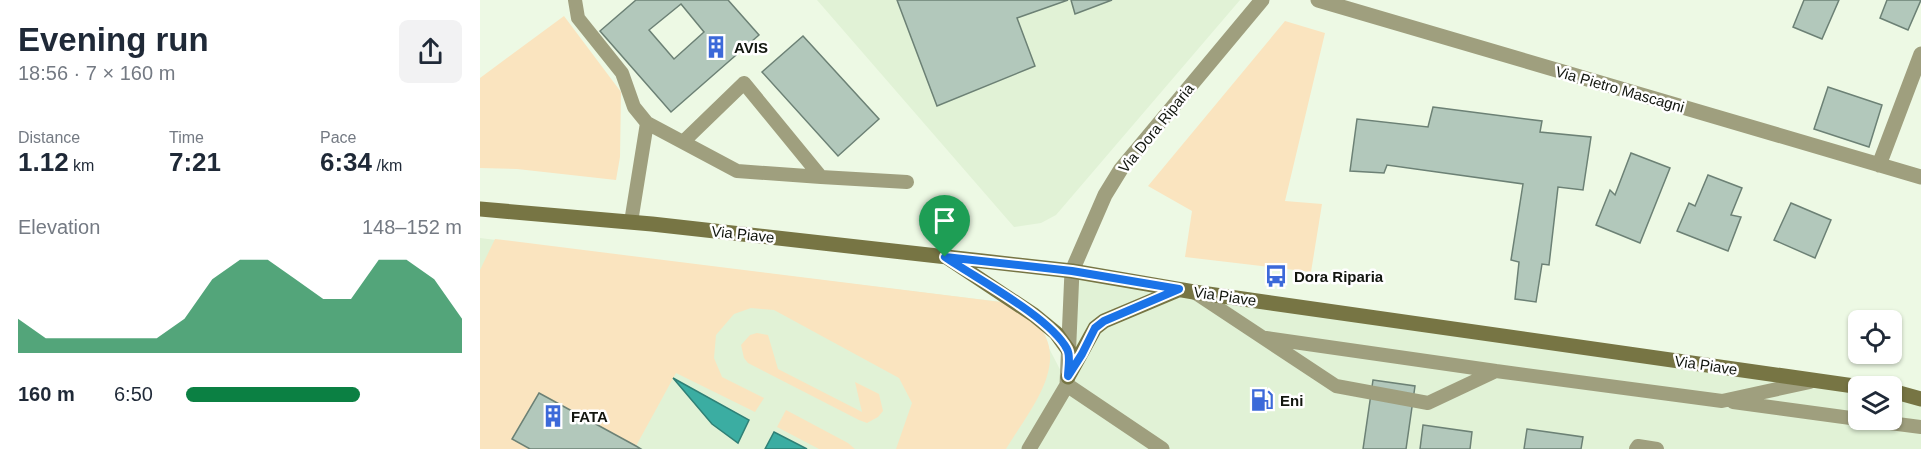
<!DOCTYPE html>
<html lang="en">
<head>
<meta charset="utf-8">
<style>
  body { margin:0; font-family:Arial,sans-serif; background:#f2f2f3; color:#1f2937; height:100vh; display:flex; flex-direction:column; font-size:22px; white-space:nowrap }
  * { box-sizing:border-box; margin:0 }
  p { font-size:20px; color:#747a83 }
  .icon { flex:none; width:33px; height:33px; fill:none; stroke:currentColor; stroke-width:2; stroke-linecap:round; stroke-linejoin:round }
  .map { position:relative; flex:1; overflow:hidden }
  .panel { display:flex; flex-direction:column; background:#fff; width:480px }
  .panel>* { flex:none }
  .buttons { position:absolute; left:1368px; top:310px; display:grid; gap:12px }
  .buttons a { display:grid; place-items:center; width:54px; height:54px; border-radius:9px; background:#fff; box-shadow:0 2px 4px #0004; font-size:30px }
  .pin { position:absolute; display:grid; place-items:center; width:51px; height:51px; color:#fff; margin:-62px -26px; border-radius:50% 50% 50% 0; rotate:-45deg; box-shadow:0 0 6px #0007 }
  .pin .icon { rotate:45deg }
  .round { display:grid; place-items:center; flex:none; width:63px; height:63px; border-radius:9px; background:#f2f2f3 }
  .overview { display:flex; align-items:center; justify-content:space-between; height:102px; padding:0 18px }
  h1 { font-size:33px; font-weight:700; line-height:45px }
  .figures { display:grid; grid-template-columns:repeat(3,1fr); gap:9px; height:102px; padding:6px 18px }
  .figures div { display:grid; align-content:center }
  .figures b { font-size:26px; font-weight:700 }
  .figures small { font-size:16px; font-weight:400 }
  .figures p { font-size:16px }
  .chart { height:168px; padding:12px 18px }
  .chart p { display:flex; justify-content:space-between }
  .chart svg { width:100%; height:108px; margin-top:6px; fill:#0b8043; opacity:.7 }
  ul { padding:0 18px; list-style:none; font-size:20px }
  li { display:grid; grid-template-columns:96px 72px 1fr; align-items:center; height:45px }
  li i { height:15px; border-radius:8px; background:#0b8043 }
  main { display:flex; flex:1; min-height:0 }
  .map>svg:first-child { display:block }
  .built { fill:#e1f2d6 }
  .green { fill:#fae4bf }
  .water { fill:#3bada2; stroke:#2f8076; stroke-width:1.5 }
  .building { fill:#b2c8bb; stroke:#6c8175; stroke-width:1.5; fill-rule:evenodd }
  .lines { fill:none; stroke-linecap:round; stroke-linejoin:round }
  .lane { stroke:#9f9f7e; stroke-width:14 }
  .street { stroke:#9f9f7e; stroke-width:15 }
  .secondary { stroke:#777544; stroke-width:15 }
  .route-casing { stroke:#fff; stroke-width:12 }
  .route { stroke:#1a73e8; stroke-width:8 }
  .labels { text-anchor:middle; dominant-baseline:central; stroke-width:5; stroke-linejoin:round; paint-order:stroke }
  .poi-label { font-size:15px; font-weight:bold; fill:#12160f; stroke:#fff; text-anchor:start }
  .street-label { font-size:15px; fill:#12160f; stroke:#fff }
</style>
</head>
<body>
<main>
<section class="panel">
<div class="overview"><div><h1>Evening run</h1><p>18:56 · 7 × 160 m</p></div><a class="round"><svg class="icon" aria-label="share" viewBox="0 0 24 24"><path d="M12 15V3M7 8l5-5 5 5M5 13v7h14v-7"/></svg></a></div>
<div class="figures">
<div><p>Distance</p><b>1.12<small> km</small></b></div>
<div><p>Time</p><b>7:21</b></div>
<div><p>Pace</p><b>6:34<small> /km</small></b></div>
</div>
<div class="chart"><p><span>Elevation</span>148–152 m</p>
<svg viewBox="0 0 160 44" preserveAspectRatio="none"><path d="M0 44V30L10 38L20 38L30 38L40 38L50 38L60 30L70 14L80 6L90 6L100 14L110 22L120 22L130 6L140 6L150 14L160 30V44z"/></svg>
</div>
<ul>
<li><b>160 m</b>6:50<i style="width:63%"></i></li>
</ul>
</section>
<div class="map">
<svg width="1441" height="449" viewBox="0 0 1441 449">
  <rect width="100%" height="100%" fill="#edf9e4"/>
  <!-- built -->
  <path class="built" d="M337,0H760L576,215L561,223L534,227Z
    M0,238L521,302L559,329L587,383L592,271L1378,387V420H1412V391L1441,396V449H0Z"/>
  <!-- green -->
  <path class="green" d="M84,16L141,92L140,157L136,180L37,169L0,168V78Z
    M805,21L845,33L805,201L842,204L831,272L705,257L712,211L668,186Z
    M15,239L521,302C530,307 542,311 550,317C597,357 550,409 526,449H416L432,403L419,378L294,310L271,308L254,314L236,335L234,358L242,377L284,398L275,412L196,373L156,446L59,393L32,438L50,449H0V270Z
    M277,333L288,335L298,369L382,412L375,382L399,394L403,411L398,417L387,423L379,420L268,363L264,358L261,345L270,335Z
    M306,410L368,443L375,449H339L297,427Z"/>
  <!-- water -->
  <path class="water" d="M193,378L269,420L258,443L232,424Z
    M294,432L327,449H285Z"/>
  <!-- building -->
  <path class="building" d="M156,0H248L279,35L191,112L120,31ZM201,4L224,32L194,59L169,30Z
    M417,0H588L537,18L555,66L457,106Z
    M591,0H632L595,14Z
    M1324,0H1359L1342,39L1313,27Z
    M1407,0H1441L1428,30L1400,18Z
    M323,36L399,119L358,156L282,72Z
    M1348,87L1402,105L1389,147L1334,129Z
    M953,107L1062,121L1060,132L1111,137L1103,190L1078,187L1069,265L1062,264L1056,302L1035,299L1039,262L1031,260L1043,184L907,165L904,173L870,171L877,119L948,127Z
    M1151,153L1190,168L1160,243L1116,225L1130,190L1135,195Z
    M1228,175L1262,188L1251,215L1261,217L1248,251L1197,231L1209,203L1215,206Z
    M1311,203L1351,220L1335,258L1294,240Z
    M893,380L935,386L926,449H883Z
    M59,393L156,446L161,449H50L32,439Z
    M943,425L992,432L990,449H940Z
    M1047,429L1103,437L1101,449H1044Z"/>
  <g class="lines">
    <!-- lane -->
    <path class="lane" d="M95,0L98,18L142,73L154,107L167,123L257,171L341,177L264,83L203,142
      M341,177L427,182
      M151,222L167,123
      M714,292L856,386L948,403L1016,371L1242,401L1330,382
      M786,338L1016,371
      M1253,402L1378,419
      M1387,420L1441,427
      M1156,449L1158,446L1177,449"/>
    <!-- street -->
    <path class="street" d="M838,0L1441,177
      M1399,165L1441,54
      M587,385L682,449
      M549,449L587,385L592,271L625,195L641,169L782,0"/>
    <!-- secondary -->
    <path class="secondary" d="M0,209L172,224L592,271L714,292L1381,387
      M468,258L554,315L576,333L589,351
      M588,377L615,328L624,321L698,290
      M1412,391L1441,399"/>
  </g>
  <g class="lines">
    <!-- route casing -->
    <g class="route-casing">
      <path id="route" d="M465,257L592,271L699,289L624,321L615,328L602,354L588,376C588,369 591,356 587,349C570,317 497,279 465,257Z"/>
    </g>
    <!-- route -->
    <use href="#route" class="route"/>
  </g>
  <!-- icons -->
  <defs>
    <g id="building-bare" transform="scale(1.8)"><path d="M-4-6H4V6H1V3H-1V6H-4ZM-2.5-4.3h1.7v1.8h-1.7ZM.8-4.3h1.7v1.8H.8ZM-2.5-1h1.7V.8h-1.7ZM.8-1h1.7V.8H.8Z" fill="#3c69d9" stroke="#fff" stroke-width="2.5" paint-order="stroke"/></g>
    <g id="bus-bare" transform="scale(1.8)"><path d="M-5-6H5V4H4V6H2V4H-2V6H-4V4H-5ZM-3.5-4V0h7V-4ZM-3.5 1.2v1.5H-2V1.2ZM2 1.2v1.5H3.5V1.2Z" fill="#3c69d9" stroke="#fff" stroke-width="2.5" paint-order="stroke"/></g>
    <g id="fuel-bare" transform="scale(1.8)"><path d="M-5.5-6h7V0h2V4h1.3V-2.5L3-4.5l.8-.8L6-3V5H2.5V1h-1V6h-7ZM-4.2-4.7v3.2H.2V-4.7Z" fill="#3c69d9" stroke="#fff" stroke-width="2.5" paint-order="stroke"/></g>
  </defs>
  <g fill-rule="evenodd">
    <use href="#building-bare" x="236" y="47"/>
    <use href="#bus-bare" x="796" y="276"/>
    <use href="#fuel-bare" x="782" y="400"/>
    <use href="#building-bare" x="73" y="416"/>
  </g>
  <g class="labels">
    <!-- poi labels -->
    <g class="poi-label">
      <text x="254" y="47">AVIS</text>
      <text x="814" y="276">Dora Riparia</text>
      <text x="800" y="400">Eni</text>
      <text x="91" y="416">FATA</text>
    </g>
    <!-- street labels -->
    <g class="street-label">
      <text transform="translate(1140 89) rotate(16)">Via Pietro Mascagni</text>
      <text transform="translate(676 128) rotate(-51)">Via Dora Riparia</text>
      <text transform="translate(263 234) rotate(6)">Via Piave</text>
      <text transform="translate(745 296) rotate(8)">Via Piave</text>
      <text transform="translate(1226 365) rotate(8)">Via Piave</text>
    </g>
  </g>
</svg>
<div class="buttons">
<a><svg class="icon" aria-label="locate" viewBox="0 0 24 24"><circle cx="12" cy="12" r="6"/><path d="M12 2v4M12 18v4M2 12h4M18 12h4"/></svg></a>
<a><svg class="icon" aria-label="layers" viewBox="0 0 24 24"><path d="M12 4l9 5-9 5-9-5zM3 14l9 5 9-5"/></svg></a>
</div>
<div class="pin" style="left:465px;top:257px;background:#1e9e55"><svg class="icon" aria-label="arrive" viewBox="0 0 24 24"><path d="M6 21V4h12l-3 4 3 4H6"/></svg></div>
</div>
</main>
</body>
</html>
